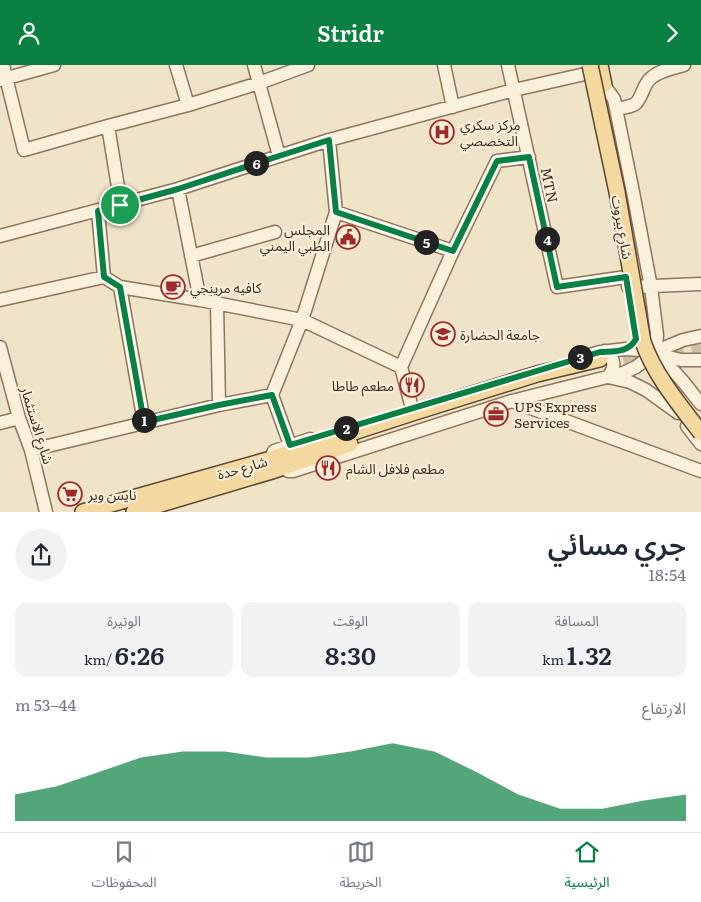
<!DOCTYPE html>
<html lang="ar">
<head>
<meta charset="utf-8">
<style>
  body { margin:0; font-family:Literata,"Noto Sans Arabic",serif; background:#f2f2f3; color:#1f2937; direction:rtl; height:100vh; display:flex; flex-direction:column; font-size:19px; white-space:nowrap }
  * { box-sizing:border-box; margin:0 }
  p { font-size:16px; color:#747a83 }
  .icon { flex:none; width:28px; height:28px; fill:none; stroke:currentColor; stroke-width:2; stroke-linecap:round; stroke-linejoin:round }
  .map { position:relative; height:447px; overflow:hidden; direction:ltr }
  .drawer { display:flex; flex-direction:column; background:#fff; flex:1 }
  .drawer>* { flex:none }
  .pin { position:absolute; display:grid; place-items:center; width:42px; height:42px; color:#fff; margin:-21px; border:2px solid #fff; border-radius:50%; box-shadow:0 1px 5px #0007 }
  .km { position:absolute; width:25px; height:25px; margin:-12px; border-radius:50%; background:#222; color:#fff; font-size:14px; line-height:25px; text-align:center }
  .round { display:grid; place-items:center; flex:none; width:52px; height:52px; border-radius:26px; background:#f2f2f3 }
  .headline { display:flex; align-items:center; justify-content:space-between; height:85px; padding:0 15px }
  h1 { font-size:28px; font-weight:600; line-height:38px }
  .stats { display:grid; grid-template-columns:repeat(3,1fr); gap:8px; height:85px; padding:5px 15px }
  .stats div { display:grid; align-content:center; border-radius:12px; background:#f2f2f3; text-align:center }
  .stats b { font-size:25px; font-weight:600 }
  .stats small { font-size:14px; font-weight:400 }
  .stats p { font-size:14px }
  .chart { height:140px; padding:10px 15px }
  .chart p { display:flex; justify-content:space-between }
  .chart svg { width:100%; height:90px; margin-top:5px; fill:#0b8043; opacity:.7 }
  header { display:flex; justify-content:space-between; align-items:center; height:65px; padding:0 15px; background:#0b8043; color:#fff; font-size:22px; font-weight:600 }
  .tabs { display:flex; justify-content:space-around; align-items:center; height:70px; border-top:1px solid #e0e1e3; background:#fff; font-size:14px; color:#747a83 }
  .tabs a { display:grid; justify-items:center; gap:2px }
  .tabs .current { color:#0b8043 }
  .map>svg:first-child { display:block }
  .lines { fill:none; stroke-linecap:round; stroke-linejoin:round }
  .major-tunnel { stroke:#ccc0a6; stroke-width:15; stroke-dasharray:15 8; stroke-linecap:butt }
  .minor-casing { stroke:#8d765c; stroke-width:15 }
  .major-casing { stroke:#5b4430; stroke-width:18 }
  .minor { stroke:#faf1dc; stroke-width:12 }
  .major { stroke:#f3d9a0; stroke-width:15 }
  .major-bridge-casing { stroke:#5b4430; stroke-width:18; stroke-linecap:butt }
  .major-bridge { stroke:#f3d9a0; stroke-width:15 }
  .route-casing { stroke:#fff; stroke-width:10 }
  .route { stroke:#0b8043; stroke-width:6 }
  .labels { text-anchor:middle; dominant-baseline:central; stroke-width:4.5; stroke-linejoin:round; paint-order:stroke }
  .poi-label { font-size:14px; fill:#3d2e20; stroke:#f7eed8; text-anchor:start }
  .street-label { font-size:14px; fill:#3d2e20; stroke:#f7eed8 }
</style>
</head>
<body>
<header><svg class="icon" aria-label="forward" viewBox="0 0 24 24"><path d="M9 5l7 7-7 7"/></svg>Stridr<svg class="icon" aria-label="person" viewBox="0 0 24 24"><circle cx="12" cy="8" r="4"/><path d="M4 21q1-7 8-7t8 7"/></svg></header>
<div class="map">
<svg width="701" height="447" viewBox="0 0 701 447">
  <rect width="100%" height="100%" fill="#f0e4c8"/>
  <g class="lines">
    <!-- major-tunnel -->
    <path class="major-tunnel" d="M600,294L701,282"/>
    <!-- minor casing -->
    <g class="minor-casing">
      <path id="minor" d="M3,0L24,85L108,61L188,40L259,18L308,0
        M176,0L188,40
        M254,0L279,91
        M444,0L453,42
        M508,0L557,222L626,212
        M0,15L54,0
        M616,44C621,43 630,42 635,39C642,34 643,19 651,13C660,5 674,3 684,0
        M108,61L121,140
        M178,124L200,235
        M98,146L104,212
        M336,147L453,186
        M0,171L178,124L279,91L329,75L514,25L585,9
        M191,191L275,167
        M120,222L144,357
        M628,222L701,219
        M0,235L104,212L120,222L200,235L302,255L401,302
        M217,239L219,340
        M0,282L19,353L31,385L46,447
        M605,286C615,293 616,303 608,312L630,317L646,325L678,348
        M652,288L683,275L701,271
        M583,292L600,287L626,284L640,285L681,295H701
        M657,292C675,304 687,322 701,339
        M512,336L701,406
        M412,343L401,302L453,186L497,96L529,92
        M0,358L19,353
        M687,361L701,379
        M290,380L272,330L302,255L336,147L329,75
        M31,385L219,340L272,330
        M273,388L274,386L310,374
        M288,406H293L512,336L623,308L636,302L644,296L652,288L656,279L657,270L651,222L633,127L614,34L604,20"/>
    </g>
    <!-- major casing -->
    <g class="major-casing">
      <path id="major" d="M600,0L604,20
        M83,447L271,394L412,348L537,309L600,294
        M134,447L275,405L350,379"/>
    </g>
    <!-- minor -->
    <use href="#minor" class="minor"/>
    <!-- major -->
    <use href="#major" class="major"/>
    <!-- major-bridge casing -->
    <g class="major-bridge-casing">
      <path id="major-bridge" d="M590,0L617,127L643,277C655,311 679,339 701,368"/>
    </g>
    <!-- major-bridge -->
    <use href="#major-bridge" class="major-bridge"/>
  </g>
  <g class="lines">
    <!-- route casing -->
    <g class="route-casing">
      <path id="route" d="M329,75L336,147L453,186L497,96L529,92L557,222L626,212L636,274C628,288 615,286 600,287L290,380L272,330L219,340L144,357L120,222L104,212L98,146L178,124L279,91Z"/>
    </g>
    <!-- route -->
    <use href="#route" class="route"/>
  </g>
  <!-- icons -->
  <defs>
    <g id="hospital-ring" transform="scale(1.25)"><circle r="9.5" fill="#f7eed8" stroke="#9e2a2b" stroke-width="1.5"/><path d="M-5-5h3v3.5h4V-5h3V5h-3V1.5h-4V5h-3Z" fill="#9e2a2b"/></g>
    <g id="civic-ring" transform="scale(1.25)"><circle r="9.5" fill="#f7eed8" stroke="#9e2a2b" stroke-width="1.5"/><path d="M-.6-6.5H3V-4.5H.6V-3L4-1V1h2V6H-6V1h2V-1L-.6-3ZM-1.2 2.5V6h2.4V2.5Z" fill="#9e2a2b"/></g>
    <g id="cafe-ring" transform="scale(1.25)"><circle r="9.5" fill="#f7eed8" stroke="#9e2a2b" stroke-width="1.5"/><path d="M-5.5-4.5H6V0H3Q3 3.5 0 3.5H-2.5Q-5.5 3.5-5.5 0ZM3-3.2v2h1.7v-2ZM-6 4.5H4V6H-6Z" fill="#9e2a2b"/></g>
    <g id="university-ring" transform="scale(1.25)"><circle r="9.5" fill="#f7eed8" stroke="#9e2a2b" stroke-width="1.5"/><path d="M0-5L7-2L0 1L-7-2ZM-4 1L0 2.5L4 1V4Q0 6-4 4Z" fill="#9e2a2b"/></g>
    <g id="restaurant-ring" transform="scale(1.25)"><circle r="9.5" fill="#f7eed8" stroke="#9e2a2b" stroke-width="1.5"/><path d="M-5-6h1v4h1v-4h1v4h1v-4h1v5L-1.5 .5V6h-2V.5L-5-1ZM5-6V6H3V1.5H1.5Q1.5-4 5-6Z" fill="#9e2a2b"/></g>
    <g id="office-ring" transform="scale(1.25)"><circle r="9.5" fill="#f7eed8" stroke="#9e2a2b" stroke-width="1.5"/><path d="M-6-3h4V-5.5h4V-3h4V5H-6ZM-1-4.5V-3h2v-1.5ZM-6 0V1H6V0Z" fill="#9e2a2b"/></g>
    <g id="supermarket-ring" transform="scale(1.25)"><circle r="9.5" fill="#f7eed8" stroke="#9e2a2b" stroke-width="1.5"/><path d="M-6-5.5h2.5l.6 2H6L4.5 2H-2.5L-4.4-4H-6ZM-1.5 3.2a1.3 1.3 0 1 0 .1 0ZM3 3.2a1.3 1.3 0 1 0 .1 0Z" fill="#9e2a2b"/></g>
  </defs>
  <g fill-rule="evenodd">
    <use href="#hospital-ring" x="442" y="67"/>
    <use href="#civic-ring" x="348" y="172"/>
    <use href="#cafe-ring" x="173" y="222"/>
    <use href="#university-ring" x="443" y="269"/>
    <use href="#restaurant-ring" x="412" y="320"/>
    <use href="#office-ring" x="496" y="349"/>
    <use href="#restaurant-ring" x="328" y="403"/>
    <use href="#supermarket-ring" x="70" y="429"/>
  </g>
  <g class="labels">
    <!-- poi labels -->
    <g class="poi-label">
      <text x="460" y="59">مركز سكري<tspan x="460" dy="16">التخصصي</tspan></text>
      <text x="330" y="164" text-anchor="end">المجلس<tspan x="330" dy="16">الطبي اليمني</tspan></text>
      <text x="190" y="222">كافيه مرينجي</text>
      <text x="460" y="269">جامعة الحضارة</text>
      <text x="394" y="320" text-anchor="end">مطعم طاطا</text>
      <text x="514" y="341">UPS Express<tspan x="514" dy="16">Services</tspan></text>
      <text x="346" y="403">مطعم فلافل الشام</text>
      <text x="88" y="429">نايس وير</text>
    </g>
    <!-- street labels -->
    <g class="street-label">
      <text transform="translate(550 120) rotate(78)">MTN</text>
      <text transform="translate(623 162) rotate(80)">شارع بيروت</text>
      <text transform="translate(38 360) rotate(73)">شارع الاستثمار</text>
      <text transform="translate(242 402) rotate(-16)">شارع حدة</text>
    </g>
  </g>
</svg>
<div class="pin" style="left:120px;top:140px;background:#1e9e55"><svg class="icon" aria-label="arrive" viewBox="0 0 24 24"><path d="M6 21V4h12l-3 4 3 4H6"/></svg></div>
<b class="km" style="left:144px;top:355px">1</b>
<b class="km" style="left:346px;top:363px">2</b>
<b class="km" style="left:580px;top:292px">3</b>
<b class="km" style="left:547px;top:174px">4</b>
<b class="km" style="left:426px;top:177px">5</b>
<b class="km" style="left:256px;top:98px">6</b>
</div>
<section class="drawer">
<div class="headline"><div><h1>جري مسائي</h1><p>18:54</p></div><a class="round"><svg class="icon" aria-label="share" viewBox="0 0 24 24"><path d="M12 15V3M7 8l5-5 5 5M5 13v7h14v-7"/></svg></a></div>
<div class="stats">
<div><p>المسافة</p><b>1.32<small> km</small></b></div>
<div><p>الوقت</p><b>8:30</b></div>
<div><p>الوتيرة</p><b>6:26<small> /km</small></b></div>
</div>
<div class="chart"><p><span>الارتفاع</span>44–53 m</p>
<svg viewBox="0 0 160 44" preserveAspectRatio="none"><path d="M0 44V31L10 27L20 20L30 13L40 10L50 10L60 13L70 13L80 10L90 6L100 10L110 20L120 31L130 38L140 38L150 34L160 31V44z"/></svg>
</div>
</section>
<nav class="tabs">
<a class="current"><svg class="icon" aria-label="home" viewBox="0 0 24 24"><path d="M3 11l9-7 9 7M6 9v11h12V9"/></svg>الرئيسية</a>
<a><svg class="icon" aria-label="map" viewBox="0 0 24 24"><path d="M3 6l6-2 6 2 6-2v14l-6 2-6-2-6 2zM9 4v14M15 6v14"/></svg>الخريطة</a>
<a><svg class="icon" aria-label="saved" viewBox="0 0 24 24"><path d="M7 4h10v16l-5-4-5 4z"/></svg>المحفوظات</a>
</nav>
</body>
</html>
